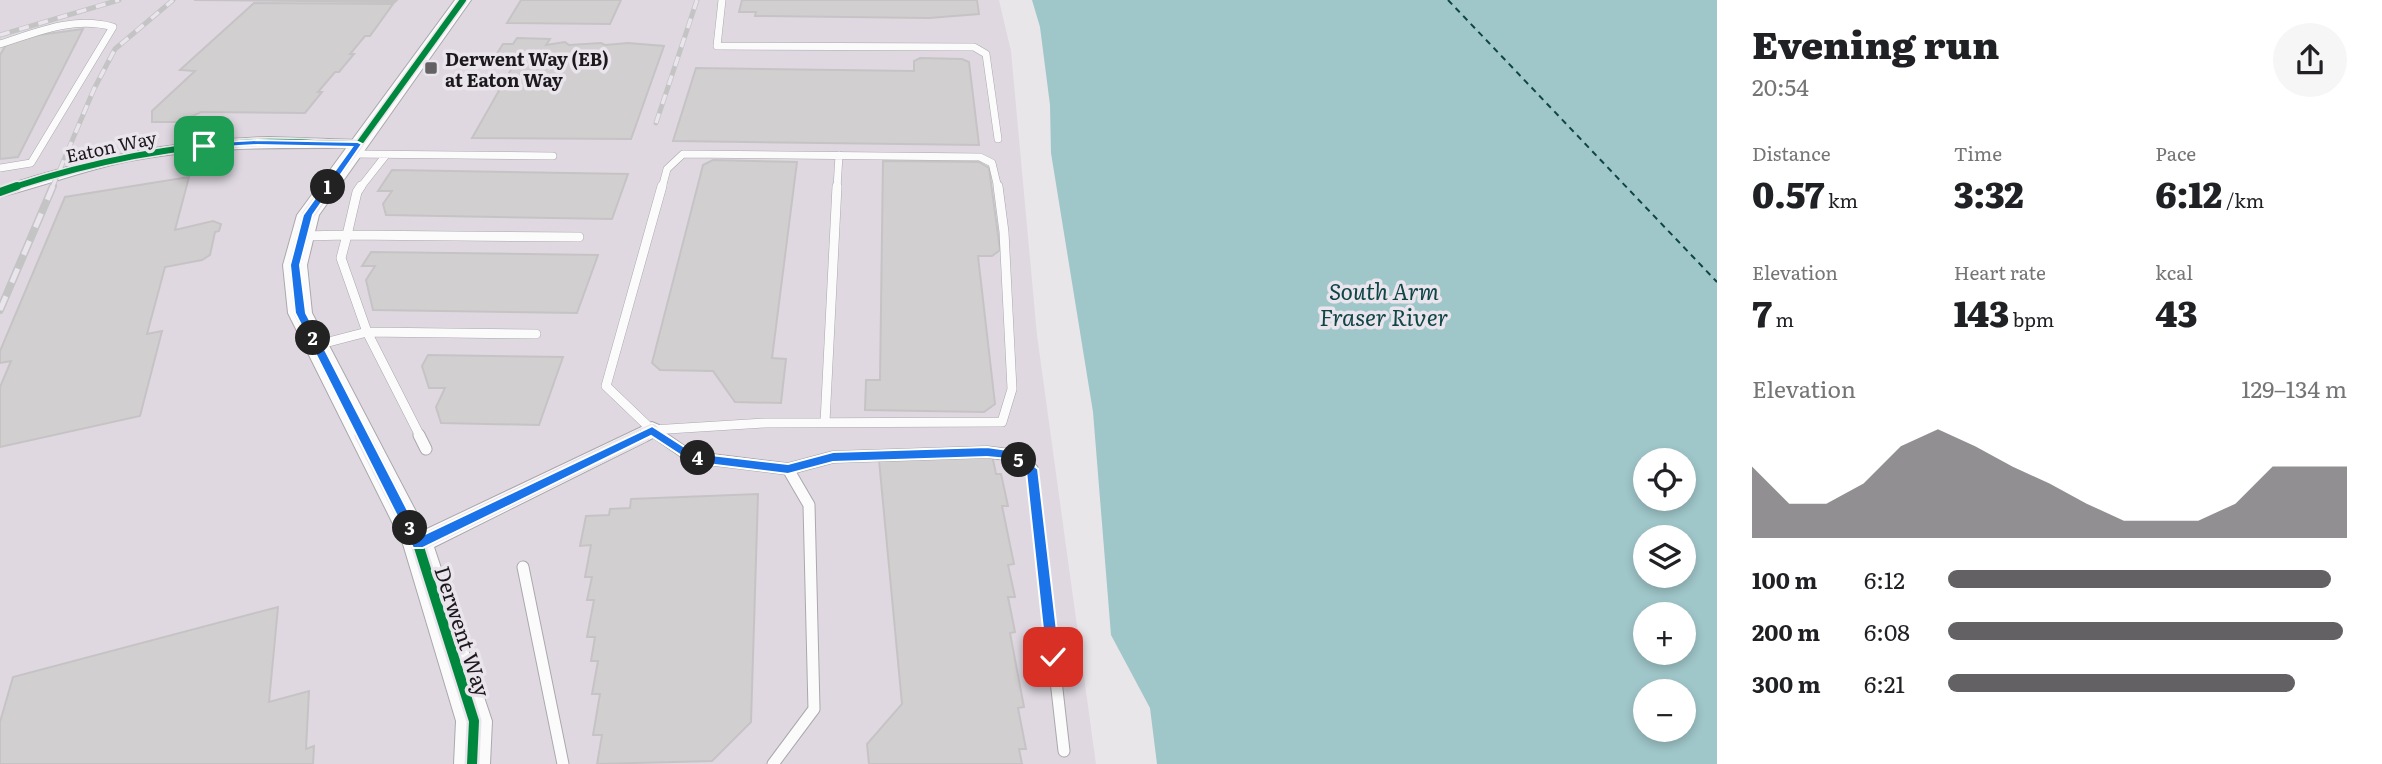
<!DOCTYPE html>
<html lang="en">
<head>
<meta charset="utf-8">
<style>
  body { margin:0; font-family:Literata,serif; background:#f6f6f6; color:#202124; height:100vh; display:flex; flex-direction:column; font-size:26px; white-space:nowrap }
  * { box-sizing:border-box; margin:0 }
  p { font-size:23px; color:#757577 }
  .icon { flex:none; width:38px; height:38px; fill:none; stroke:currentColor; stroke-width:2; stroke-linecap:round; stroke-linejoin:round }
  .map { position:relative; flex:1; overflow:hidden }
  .drawer { display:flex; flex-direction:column; background:#fff; width:665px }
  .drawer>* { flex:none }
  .controls { position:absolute; left:1633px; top:448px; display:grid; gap:14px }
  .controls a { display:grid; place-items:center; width:63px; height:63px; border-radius:50%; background:#fff; box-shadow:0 4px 10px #0003; font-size:35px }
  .pin { position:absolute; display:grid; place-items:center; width:60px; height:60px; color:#fff; margin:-30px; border-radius:14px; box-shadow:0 4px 10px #0006 }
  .km { position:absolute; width:35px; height:35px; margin:-18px; border-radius:50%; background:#222; color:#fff; font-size:19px; line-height:35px; text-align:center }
  .round { display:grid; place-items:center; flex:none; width:74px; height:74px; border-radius:37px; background:#f6f6f6 }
  .head { display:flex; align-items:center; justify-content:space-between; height:119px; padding:0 35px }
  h1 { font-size:38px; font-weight:800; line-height:52px }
  .metrics { display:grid; grid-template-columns:repeat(3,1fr); gap:10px; height:119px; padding:7px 35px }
  .metrics div { display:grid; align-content:center }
  .metrics b { font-size:35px; font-weight:800 }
  .metrics small { font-size:19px; font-weight:400 }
  .metrics p { font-size:19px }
  .chart { height:196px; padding:14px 35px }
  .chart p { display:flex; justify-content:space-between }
  .chart svg { width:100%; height:126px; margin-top:7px; fill:#636164; opacity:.7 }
  ul { padding:0 35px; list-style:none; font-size:23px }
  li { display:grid; grid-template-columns:112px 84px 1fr; align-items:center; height:52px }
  li i { height:18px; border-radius:9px; background:#636164 }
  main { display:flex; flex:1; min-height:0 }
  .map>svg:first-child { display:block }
  .built { fill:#dfd8e1 }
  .water { fill:#9fc6c9; fill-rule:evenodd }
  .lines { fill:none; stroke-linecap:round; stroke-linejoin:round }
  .ferry { stroke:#0e4547; stroke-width:2; stroke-dasharray:6 5; stroke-linecap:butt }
  .building { fill:#d2cfd1; stroke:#c6c3c5; stroke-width:2 }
  .lane-far2-casing { stroke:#aaa8ab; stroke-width:8 }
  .lane-far1-casing { stroke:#aaa8ab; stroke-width:10 }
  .lane-casing { stroke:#aaa8ab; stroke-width:13 }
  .street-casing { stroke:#aaa8ab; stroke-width:2 }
  .secondary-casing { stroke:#aaa8ab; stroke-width:2 }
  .lane-far2 { stroke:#fcfbfc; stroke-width:7 }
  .lane-far1 { stroke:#fcfbfc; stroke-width:9 }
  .lane { stroke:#fcfbfc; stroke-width:11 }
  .street { fill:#fcfbfc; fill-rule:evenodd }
  .secondary { fill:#fcfbfc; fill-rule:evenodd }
  .rail-far1-casing { stroke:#c4c4c5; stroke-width:5 }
  .rail-casing { stroke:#c4c4c5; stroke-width:8 }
  .rail-far1 { stroke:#eae4ec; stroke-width:3.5; stroke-dasharray:10; stroke-linecap:butt }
  .rail { stroke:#eae4ec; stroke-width:5; stroke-dasharray:15; stroke-linecap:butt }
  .cycleway-far2-casing { stroke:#eae4ec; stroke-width:9 }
  .cycleway-far1-casing { stroke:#eae4ec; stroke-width:12 }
  .cycleway-casing { stroke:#eae4ec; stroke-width:15 }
  .cycleway-far2 { stroke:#00873e; stroke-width:6 }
  .cycleway-far1 { stroke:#00873e; stroke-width:8 }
  .cycleway { stroke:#00873e; stroke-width:10 }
  .route { fill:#1a73e8; stroke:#fff; stroke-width:2 }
  .poi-dot { fill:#636164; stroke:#eae4ec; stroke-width:2.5 }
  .labels { text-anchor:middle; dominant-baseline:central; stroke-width:7; stroke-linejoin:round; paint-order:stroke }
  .far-poi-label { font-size:18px; font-weight:bold; fill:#1b191c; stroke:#eae4ec; text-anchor:start }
  .far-street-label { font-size:18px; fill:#1b191c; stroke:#eae4ec }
  .street-label { font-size:21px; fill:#1b191c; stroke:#eae4ec }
  .water-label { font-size:23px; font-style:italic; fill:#0e4547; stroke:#eae4ec }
</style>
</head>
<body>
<main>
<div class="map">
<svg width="1717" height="764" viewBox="0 0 1717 764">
  <rect width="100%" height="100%" fill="#e9e6ea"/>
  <!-- built -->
  <path class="built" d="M0,0H999L1011,51L1037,335L1096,764H0Z"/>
  <!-- water -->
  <path class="water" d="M1032,0H1717V764H1157L1150,708L1111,635L1093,412L1051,153L1050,105L1040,27ZM1645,460H1684V499H1645ZM1645,537H1684V576H1645ZM1645,614H1684V653H1645ZM1645,691H1684V730H1645Z"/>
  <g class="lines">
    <!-- ferry -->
    <path class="ferry" d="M1448,0L1717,282"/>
  </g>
  <!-- building -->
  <path class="building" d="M194,0H397L395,2Z
    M521,0H621L610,24L507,23Z
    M742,0H977L979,14L929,18L755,16L756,12H739Z
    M254,3L393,4L370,36H365L350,54H354L339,72H335L318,92H322L305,113L201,112L179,122H152V111L195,71L180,70Z
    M83,29L18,157L0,159V55L7,43L39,35Z
    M517,38L550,39L546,45L565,42L569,45L601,43L605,45L628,43L664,46L631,139L472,138L513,66H489L503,44H513Z
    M920,58L962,59L969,62L979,145L673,141L696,68L914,71V61Z
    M713,160L797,162L772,358L786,359L781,403L735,402L713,371L660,370L652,363L703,165Z
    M883,161L979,162L989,168L1000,250L992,256H978L995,404L984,412L865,410L866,380H880Z
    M392,170L628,174L612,219L386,215L383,204L392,191H378Z
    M189,177L175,230L213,221L221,224L219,231L215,232L210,255L202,260L165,267L147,334L162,331L140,416L0,447V387L11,361L0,363V351L65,197Z
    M371,252L598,255L577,313L373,310L366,280L375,266H362Z
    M428,355L563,357L539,425L441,423L436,407L445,388H429L422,366Z
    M992,455L996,474H1001L1008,506H1002L1014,564L1008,565L1015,597H1008L1015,632L1010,633L1024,707L1018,708L1026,749H1019L1022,764H869L867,744L902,704L879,460Z
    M758,494L751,722L712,761L597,764L602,735H593L600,694H592L598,661H591L595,637H587L594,600H587L592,577H585L591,545L580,546L586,516L609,515L610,509L630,508L631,499Z
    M278,607L269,702L309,691L306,749L314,746L313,764H0V722L13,677Z"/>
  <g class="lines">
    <!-- lane-far2 casing -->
    <g class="lane-far2-casing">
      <path id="lane-far2" d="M722,0L717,46L974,47L986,54L998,139
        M0,44C38,32 73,16 113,27L31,163L0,168
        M352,154L553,156
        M360,188L386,155
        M662,188L667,169L683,154L980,157L992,163L998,188
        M837,188L839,155"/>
    </g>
    <!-- lane-far1 casing -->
    <g class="lane-far1-casing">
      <path id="lane-far1" d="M303,236L347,235L357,192L361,186
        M317,345L367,332L341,258L347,235L579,237
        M825,422L837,186
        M652,430L661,436
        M652,430L606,386L662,186
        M652,430L765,423L1002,422L1012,389L1004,232L998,186
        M420,436L367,332L536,334"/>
    </g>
    <!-- lane casing -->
    <g class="lane-casing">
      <path id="lane" d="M419,435L426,449
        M659,435L691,457L788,469L809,505L814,709L773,764
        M788,469L833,457L987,452L1011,455L1032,469L1064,751
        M523,567L563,764"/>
    </g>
    <!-- street casing -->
    <g class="street-casing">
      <path id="street" d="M269,137L358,140L365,144L358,148C278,148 209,146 129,161C85,170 43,186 0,197V187C87,158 177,139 269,137Z
        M652,422L659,425L662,430L659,435L426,551L418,553L410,551L407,544L410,537Z"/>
    </g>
    <!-- secondary casing -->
    <g class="secondary-casing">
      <path id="secondary" d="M455,0H471L319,215L307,265L312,313L433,544L492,721L490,764H454L456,721L403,544L288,313L283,265L297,215Z"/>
    </g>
    <!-- lane-far2 -->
    <use href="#lane-far2" class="lane-far2"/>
    <!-- lane-far1 -->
    <use href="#lane-far1" class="lane-far1"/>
    <!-- lane -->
    <use href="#lane" class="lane"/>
    <!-- street -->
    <use href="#street" class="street"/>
    <!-- secondary -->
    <use href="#secondary" class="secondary"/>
    <!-- rail-far1 casing -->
    <g class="rail-far1-casing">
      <path id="rail-far1" d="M0,35L119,0
        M656,123L697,0
        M52,188L94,89L115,49L173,0"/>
    </g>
    <!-- rail casing -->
    <g class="rail-casing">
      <path id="rail" d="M0,310L53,186"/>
    </g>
    <!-- rail-far1 -->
    <use href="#rail-far1" class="rail-far1"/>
    <!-- rail -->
    <use href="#rail" class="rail"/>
    <!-- cycleway-far2 casing -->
    <g class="cycleway-far2-casing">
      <path id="cycleway-far2" d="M11,188C91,162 173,145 257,142C290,141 324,144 358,144
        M327,188L463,0"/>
    </g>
    <!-- cycleway-far1 casing -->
    <g class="cycleway-far1-casing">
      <path id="cycleway-far1" d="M329,186L308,215L295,265L300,313L363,436
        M0,192L17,186
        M639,436L652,430"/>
    </g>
    <!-- cycleway casing -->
    <g class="cycleway-casing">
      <path id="cycleway" d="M362,435L418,544L474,721L472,764
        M418,544L643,435"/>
    </g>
    <!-- cycleway-far2 -->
    <use href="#cycleway-far2" class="cycleway-far2"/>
    <!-- cycleway-far1 -->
    <use href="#cycleway-far1" class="cycleway-far1"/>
    <!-- cycleway -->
    <use href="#cycleway" class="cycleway"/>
  </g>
  <!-- route -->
  <path class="route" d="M257,140L358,142L362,144L313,215L300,265L306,313L421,536L652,426L694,453L788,464L833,452L987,447L1015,451L1038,469L1060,657L1058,661H1048L1046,657L1026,471L1008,459L987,457L833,462L788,474L691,462L651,436L423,548H413L295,313L290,265L303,215L352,147L257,145L204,148L200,146L204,143Z"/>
  <!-- markers -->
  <rect class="poi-dot" x="424" y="61" width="14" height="14" rx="3.5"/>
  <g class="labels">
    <!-- far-poi labels -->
    <g class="far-poi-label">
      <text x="445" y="58">Derwent Way (EB)<tspan x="445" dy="21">at Eaton Way</tspan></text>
    </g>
    <!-- far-street labels -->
    <g class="far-street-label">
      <text transform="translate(111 146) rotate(-12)">Eaton Way</text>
    </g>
    <!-- street labels -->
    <g class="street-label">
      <text transform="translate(464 631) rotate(72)">Derwent Way</text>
    </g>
    <!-- water labels -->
    <g class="water-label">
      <text x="1384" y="290">South Arm<tspan x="1384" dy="26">Fraser River</tspan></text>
    </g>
  </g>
</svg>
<div class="controls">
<a><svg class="icon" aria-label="locate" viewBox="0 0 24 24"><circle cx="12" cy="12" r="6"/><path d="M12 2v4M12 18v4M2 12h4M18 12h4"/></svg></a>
<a><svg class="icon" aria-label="layers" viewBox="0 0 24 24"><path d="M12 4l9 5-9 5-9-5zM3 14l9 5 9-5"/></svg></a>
<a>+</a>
<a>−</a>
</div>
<div class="pin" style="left:204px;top:146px;background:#1e9e55"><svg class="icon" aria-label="arrive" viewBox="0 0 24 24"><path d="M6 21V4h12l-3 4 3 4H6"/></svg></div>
<div class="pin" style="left:1053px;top:657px;background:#d93025"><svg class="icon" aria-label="check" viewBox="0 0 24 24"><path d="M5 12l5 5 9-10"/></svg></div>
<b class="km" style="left:328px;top:187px">1</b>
<b class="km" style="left:313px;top:338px">2</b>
<b class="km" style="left:410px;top:528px">3</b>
<b class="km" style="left:698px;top:458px">4</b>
<b class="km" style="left:1019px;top:460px">5</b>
</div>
<section class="drawer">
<div class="head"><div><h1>Evening run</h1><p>20:54</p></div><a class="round"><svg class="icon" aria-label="share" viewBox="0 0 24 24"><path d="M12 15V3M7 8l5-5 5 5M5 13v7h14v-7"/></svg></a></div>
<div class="metrics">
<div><p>Distance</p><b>0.57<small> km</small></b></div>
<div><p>Time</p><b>3:32</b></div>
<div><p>Pace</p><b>6:12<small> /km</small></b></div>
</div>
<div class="metrics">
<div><p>Elevation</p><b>7<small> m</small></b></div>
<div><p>Heart rate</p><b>143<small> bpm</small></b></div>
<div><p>kcal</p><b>43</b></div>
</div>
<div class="chart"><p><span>Elevation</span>129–134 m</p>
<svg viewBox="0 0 160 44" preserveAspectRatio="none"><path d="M0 44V19L10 32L20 32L30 25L40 12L50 6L60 12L70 19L80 25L90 32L100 38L110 38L120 38L130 32L140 19L150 19L160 19V44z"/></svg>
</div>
<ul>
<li><b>100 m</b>6:12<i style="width:96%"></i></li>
<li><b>200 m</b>6:08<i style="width:99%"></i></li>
<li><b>300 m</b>6:21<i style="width:87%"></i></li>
</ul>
</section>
</main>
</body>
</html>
